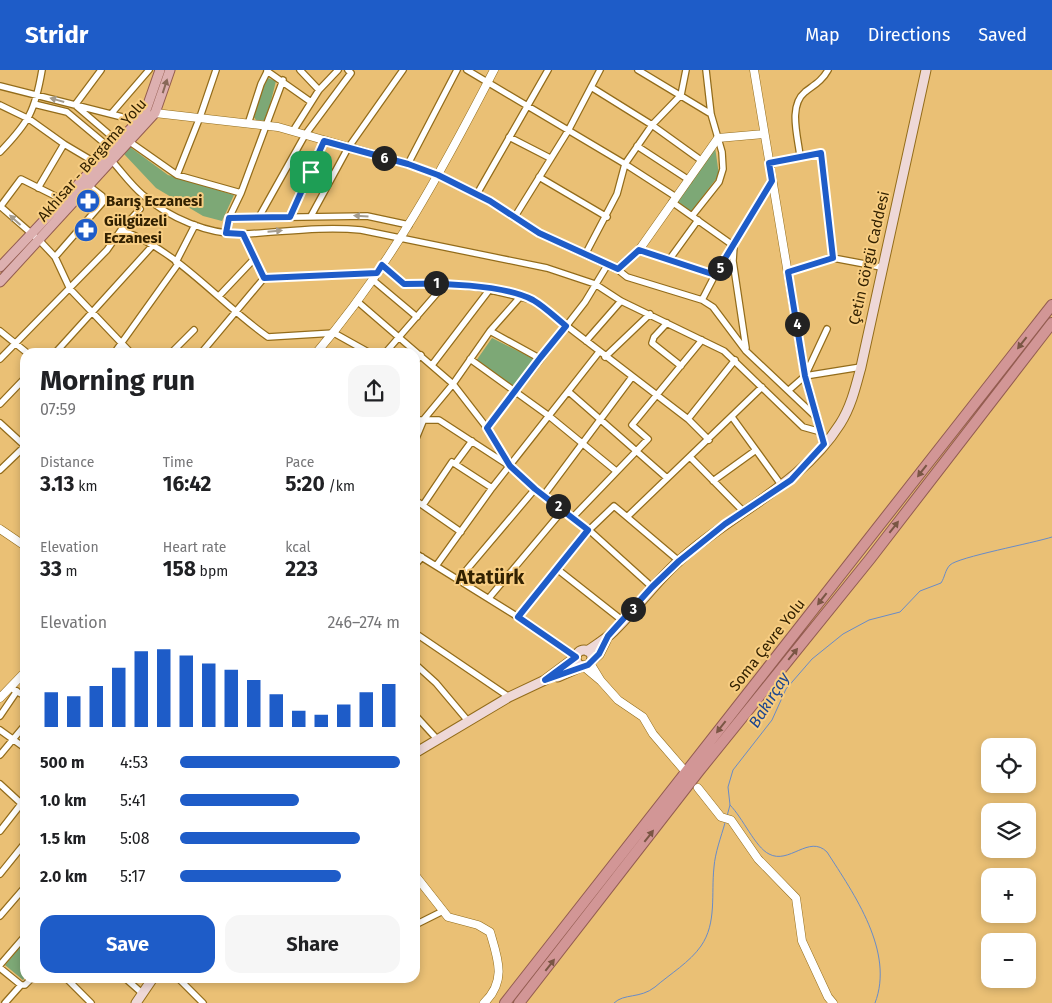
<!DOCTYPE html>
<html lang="en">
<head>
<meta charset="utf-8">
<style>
  body { margin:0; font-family:"Fira Sans",sans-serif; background:#f6f6f6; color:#202124; height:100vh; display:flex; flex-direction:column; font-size:19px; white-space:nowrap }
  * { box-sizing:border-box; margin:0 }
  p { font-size:16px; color:#757577 }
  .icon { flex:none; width:28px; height:28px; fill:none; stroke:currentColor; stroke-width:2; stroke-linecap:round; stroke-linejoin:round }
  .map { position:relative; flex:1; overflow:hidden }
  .details { position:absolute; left:20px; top:278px; width:400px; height:635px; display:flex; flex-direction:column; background:#fff; border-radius:15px; box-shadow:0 2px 8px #0003 }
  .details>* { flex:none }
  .buttons { position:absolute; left:981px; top:668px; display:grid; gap:10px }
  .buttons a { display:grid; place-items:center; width:55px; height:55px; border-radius:10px; background:#fff; box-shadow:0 2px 8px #0003; font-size:25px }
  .pin { position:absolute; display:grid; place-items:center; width:42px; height:42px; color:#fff; margin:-21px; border-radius:10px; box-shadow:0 2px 8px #0006 }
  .km { position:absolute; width:25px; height:25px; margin:-12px; border-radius:50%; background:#222; color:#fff; font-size:14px; line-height:25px; text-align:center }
  .round { display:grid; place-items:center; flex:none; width:52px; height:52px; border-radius:15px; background:#f6f6f6 }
  .summary { display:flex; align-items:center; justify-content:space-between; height:85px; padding:0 20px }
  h1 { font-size:28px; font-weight:700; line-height:38px }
  .stats { display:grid; grid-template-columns:repeat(3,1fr); gap:8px; height:85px; padding:5px 20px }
  .stats div { display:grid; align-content:center }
  .stats b { font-size:21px; font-weight:700 }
  .stats small { font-size:14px; font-weight:400 }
  .stats p { font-size:14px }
  .chart { height:140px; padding:10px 20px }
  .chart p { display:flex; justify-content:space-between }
  .chart svg { width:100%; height:90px; margin-top:5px; stroke:#1e5cc8; stroke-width:6 }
  .cta { display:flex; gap:10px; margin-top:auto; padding:10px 20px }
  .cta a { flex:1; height:58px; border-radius:15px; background:#1e5cc8; color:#fff; font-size:20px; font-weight:700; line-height:58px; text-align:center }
  .cta a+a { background:#f6f6f6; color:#202124 }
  ul { padding:0 20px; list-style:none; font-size:16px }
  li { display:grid; grid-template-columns:80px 60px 1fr; align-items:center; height:38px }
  li i { height:12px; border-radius:6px; background:#1e5cc8 }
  header { display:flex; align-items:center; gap:30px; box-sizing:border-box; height:70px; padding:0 25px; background:#1e5cc8; color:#fff }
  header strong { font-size:24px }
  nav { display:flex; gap:28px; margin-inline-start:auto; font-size:18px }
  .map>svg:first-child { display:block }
  .green { fill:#7da876 }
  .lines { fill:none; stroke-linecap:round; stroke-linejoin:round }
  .stream { stroke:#688bc8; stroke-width:1 }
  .minor-casing { stroke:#936c1b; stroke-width:8 }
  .tertiary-casing { stroke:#936c1b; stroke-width:9 }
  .secondary-casing { stroke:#936c1b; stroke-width:11 }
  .primary-casing { stroke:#935c50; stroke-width:11 }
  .trunk-casing { stroke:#935c50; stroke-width:12 }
  .minor { stroke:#fff; stroke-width:5.5 }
  .tertiary { stroke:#fff; stroke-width:8 }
  .secondary { stroke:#eed8d7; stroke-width:9 }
  .primary { stroke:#ddb0b0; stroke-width:9 }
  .trunk { stroke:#d29696; stroke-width:10 }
  .oneway { fill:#886858 }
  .oneway2 { fill:#a39b8d }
  .oneway3 { fill:#7a5644 }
  .route-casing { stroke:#fff; stroke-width:10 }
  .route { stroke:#1e5cc8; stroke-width:6 }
  .labels { text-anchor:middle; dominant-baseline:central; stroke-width:4; stroke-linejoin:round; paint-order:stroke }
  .street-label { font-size:15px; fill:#322101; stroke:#f7cd82 }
  .poi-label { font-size:15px; font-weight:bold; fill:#322101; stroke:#f7cd82; text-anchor:start }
  .water-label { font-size:16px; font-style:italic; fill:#1c468f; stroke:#f7cd82 }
  .district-label { font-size:20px; font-weight:bold; fill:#322101; stroke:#f7cd82 }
</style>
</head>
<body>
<header>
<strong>Stridr</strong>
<nav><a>Map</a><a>Directions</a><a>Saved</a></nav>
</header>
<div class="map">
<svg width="1052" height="933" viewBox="0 0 1052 933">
  <rect width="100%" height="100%" fill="#eac075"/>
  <!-- green -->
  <path class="green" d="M265,7L276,11L266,51L256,50L253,46Z
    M130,77L168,105L234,125L222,151L203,146L156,118L124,84Z
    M715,77L719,105L691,142L676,130Z
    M492,268L534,289L514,317L476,291Z
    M25,871V907L23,910L5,895Z"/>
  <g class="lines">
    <!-- stream -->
    <path class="stream" d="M730,735C743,748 755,777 769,784C789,795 809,764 827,782C854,824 895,882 875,933
      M727,746L730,735L728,717L733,700L772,650L786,619L812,589L843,564L869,550L900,542L920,521L941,513C945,507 945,500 950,495C958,487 1034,473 1052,467
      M614,933C624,923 640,929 655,917C670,904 690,892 701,876C717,853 711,824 714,797C715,783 721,767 725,753"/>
    <!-- minor casing -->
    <g class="minor-casing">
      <path id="minor" d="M101,0L75,35L117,71
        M300,0L319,20
        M467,0L625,94L676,127
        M638,0L711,44
        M267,1L311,32
        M0,16L138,51
        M591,17L652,55L702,91
        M34,34L67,42L110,78
        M0,35L29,49L64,74L38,118
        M111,44L149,0
        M248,54L261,14L268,0
        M293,61L319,20L338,0
        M509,67L550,88
        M130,72L177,105L241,123
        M64,74L96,93
        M637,76L689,110
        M0,82C29,52 35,41 42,0
        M800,86C798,67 788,36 805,22C814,15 822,11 828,0
        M112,91C122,102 131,115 143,125C169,148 209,165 244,164C283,162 322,156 361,160L547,198L595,214L621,231L724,281L803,357L821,362
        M769,93L821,83L833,188
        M408,94L457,0
        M177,105L200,47L216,0
        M539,107L607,147
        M477,124L548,0
        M672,132L734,176L733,191L746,278
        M0,136L40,171L55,187L70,219L130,282
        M0,137L21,109L63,130
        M311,146L348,78L403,0
        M692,146L719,112L723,99L722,82L711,44L706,0
        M259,147L305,65L351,3L348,0
        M290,147L324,71
        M229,148L367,146L409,155
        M514,148L568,61L600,0
        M121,160C179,181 218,232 268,267L334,263L368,282
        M226,163L229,148L241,123L283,10
        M243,164L264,208
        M639,180L715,205
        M586,183L617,124L625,94L652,55L681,25L686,0
        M55,187L103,132L102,126L89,116
        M669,190L698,150
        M176,192L195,155
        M382,195L403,214L433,213L477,217L533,230L688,349L709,370
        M617,199L627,207L702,230L713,237L746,281L816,347
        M788,202L833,188L881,197
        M373,210L417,247
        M219,226L255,188
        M521,226L490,261L453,314L487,358L585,232L608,194
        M702,230L715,205L772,111
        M358,232L453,314L424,349L415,371
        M667,253L654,267L652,273L681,296
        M0,261L26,282
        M490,261L539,288
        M586,271L621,231
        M56,282L154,174
        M115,282L178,194
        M172,282L194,260
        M202,282L264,208L377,203
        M386,282L445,214
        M605,287L650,244
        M0,289L107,180L121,160L140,139
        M470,289L549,346L616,401
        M415,292L421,285
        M432,295L490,219
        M805,306L861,297
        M789,320L805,306L827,259
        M569,322L667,408
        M0,334L25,308
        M732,347L782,416
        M688,349L735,290
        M415,350H439L508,395
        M0,353L25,376
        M487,358L510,396L535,419L589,460L652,517
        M690,387L743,441
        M455,394L472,371
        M0,400L25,376
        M713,411L756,380
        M544,425L632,307
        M415,430L461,462
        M423,435L452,392L492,418
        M628,446L762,317
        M573,447L648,369L632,355L702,270
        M415,483L518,547L576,587
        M415,495L422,487
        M436,496L492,418L599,282
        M557,499L623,551
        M458,510L535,419
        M489,528L563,440
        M518,547L589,460L614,436L679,491
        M415,563L509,627
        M415,594L436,613L468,651
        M14,620L25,626
        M415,645L437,669
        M0,646L17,621
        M0,660L25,678
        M0,685L25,655
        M0,714L25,737
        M0,761L25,729
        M0,804L25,773
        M0,846L25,817
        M415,855L443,841
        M0,895L25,866
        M0,898L21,915H25L32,908
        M66,908L91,933
        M125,908L143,924
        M178,908L203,933
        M5,933L21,915"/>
    </g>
    <!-- tertiary casing -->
    <g class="tertiary-casing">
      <path id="tertiary" d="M754,0L805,306L824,374
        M155,43L278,57L408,94L438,105L490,131L539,163L617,199L639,180L718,68L764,64
        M317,282C389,198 443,99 494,0
        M0,459L25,476
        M583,596L601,611L590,593
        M601,611L618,630L643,647L653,664L684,700
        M0,628L25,602
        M698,718L721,747L731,750L758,789L796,828L802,871L828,927L833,933
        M415,805L448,847L478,855L490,862C498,889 507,911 484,933"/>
    </g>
    <!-- secondary casing -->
    <g class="secondary-casing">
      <path id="secondary" d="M576 588a8 8 0 1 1 16 0a8 8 0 1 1-16 0Z
        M587,581C596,575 606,569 614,561C637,539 655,512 679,491C731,443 801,416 840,354C851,337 856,316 861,297L926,0
        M591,591L599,584L606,570
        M558,607L583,596
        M415,683L509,627L545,610L576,587
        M136,933L153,908"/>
    </g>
    <!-- primary casing -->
    <g class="primary-casing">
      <path id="primary" d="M0,197L138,51L146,40L160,0
        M0,212L155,43L170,0"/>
    </g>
    <!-- trunk casing -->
    <g class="trunk-casing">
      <path id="trunk" d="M505,933L1052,235
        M519,933L699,701L870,489L1052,253"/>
    </g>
    <!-- minor -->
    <use href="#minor" class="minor"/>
    <!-- tertiary -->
    <use href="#tertiary" class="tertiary"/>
    <!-- secondary -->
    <use href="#secondary" class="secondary"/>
    <!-- primary -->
    <use href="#primary" class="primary"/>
    <!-- trunk -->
    <use href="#trunk" class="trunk"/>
  </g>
  <!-- one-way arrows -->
  <defs><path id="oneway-solid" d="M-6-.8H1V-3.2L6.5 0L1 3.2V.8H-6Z" transform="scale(1.25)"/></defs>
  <use class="oneway" href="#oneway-solid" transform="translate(165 16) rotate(-72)"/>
  <g class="oneway2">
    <use href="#oneway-solid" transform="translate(57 30) rotate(-164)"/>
    <use href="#oneway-solid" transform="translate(361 146) rotate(-177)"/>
    <use href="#oneway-solid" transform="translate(15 150) rotate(-138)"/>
    <use href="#oneway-solid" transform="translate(275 161) rotate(-5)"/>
  </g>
  <g class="oneway3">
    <use href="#oneway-solid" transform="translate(1022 273) rotate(128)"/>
    <use href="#oneway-solid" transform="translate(922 401) rotate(128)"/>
    <use href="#oneway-solid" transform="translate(894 457) rotate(-52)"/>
    <use href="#oneway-solid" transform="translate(822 529) rotate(128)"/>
    <use href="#oneway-solid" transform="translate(793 584) rotate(-51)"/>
    <use href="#oneway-solid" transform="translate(721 657) rotate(128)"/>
    <use href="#oneway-solid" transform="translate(649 766) rotate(-52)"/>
    <use href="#oneway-solid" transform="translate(550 895) rotate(-52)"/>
  </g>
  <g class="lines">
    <!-- route casing -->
    <g class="route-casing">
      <path id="route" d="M324,71L408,94L438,105L490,131L539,163L618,199L639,180L715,205L772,111L769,93L821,83L833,188L788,202L805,306L824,374L791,410L725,454L679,491L652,517L608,566L599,584L588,595L545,610L576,587L518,547L588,460L535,419L510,396L487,358L540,288L566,256C556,248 545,237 533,230C503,214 437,213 404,214L382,195L377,203L264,208L243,164L226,163L229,148L290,147Z"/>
    </g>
    <!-- route -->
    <use href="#route" class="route"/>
  </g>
  <!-- icons -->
  <defs>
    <g id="pharmacy-disc" transform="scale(1.25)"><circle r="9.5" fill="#1e5cc8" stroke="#f7cd82"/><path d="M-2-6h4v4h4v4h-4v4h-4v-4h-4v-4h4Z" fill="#fff"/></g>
  </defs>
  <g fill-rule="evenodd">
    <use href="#pharmacy-disc" x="88" y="131"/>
    <use href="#pharmacy-disc" x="86" y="160"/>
  </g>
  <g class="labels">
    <!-- street labels -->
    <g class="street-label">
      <text transform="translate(92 90) rotate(-49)">Akhisar - Bergama Yolu</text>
      <text transform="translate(869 188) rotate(-77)">Çetin Görgü Caddesi</text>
      <text transform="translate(767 575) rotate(-52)">Soma Çevre Yolu</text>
    </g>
    <!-- poi labels -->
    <g class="poi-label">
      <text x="106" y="131">Barış Eczanesi</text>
      <text x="104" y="151">Gülgüzeli<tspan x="104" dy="17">Eczanesi</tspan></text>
    </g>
    <!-- water labels -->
    <g class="water-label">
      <text transform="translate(769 630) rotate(-58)">Bakırçay</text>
    </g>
    <!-- district labels -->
    <g class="district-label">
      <text x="490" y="507">Atatürk</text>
    </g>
  </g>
</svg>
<div class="buttons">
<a><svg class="icon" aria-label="locate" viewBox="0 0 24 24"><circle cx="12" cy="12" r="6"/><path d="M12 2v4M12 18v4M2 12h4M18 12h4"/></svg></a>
<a><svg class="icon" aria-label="layers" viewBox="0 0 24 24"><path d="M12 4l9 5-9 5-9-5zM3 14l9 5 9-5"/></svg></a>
<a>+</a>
<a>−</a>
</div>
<div class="pin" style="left:311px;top:102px;background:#1e9e55"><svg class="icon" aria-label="arrive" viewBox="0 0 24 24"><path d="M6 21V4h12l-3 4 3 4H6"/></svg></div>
<b class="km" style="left:436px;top:213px">1</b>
<b class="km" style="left:558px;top:436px">2</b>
<b class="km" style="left:633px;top:539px">3</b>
<b class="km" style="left:797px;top:254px">4</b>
<b class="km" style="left:720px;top:198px">5</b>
<b class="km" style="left:384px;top:88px">6</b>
<section class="details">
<div class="summary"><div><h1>Morning run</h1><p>07:59</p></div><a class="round"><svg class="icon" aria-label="share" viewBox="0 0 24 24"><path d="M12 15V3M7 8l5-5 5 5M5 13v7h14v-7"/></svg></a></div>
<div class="stats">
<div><p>Distance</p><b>3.13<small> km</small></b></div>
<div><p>Time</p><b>16:42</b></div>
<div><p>Pace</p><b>5:20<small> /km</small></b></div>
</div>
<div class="stats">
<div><p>Elevation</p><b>33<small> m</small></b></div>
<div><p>Heart rate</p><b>158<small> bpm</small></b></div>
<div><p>kcal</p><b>223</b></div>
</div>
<div class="chart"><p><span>Elevation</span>246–274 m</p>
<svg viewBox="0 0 160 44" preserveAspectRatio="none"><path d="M5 44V27M15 44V29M25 44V24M35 44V15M45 44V7M55 44V6M65 44V9M75 44V13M85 44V16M95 44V21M105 44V28M115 44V36M125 44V38M135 44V33M145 44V27M155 44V23"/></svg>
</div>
<ul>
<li><b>500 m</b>4:53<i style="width:100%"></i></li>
<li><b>1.0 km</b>5:41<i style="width:54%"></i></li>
<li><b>1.5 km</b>5:08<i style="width:82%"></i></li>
<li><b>2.0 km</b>5:17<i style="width:73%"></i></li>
</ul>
<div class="cta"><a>Save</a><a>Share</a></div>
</section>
</div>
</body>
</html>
